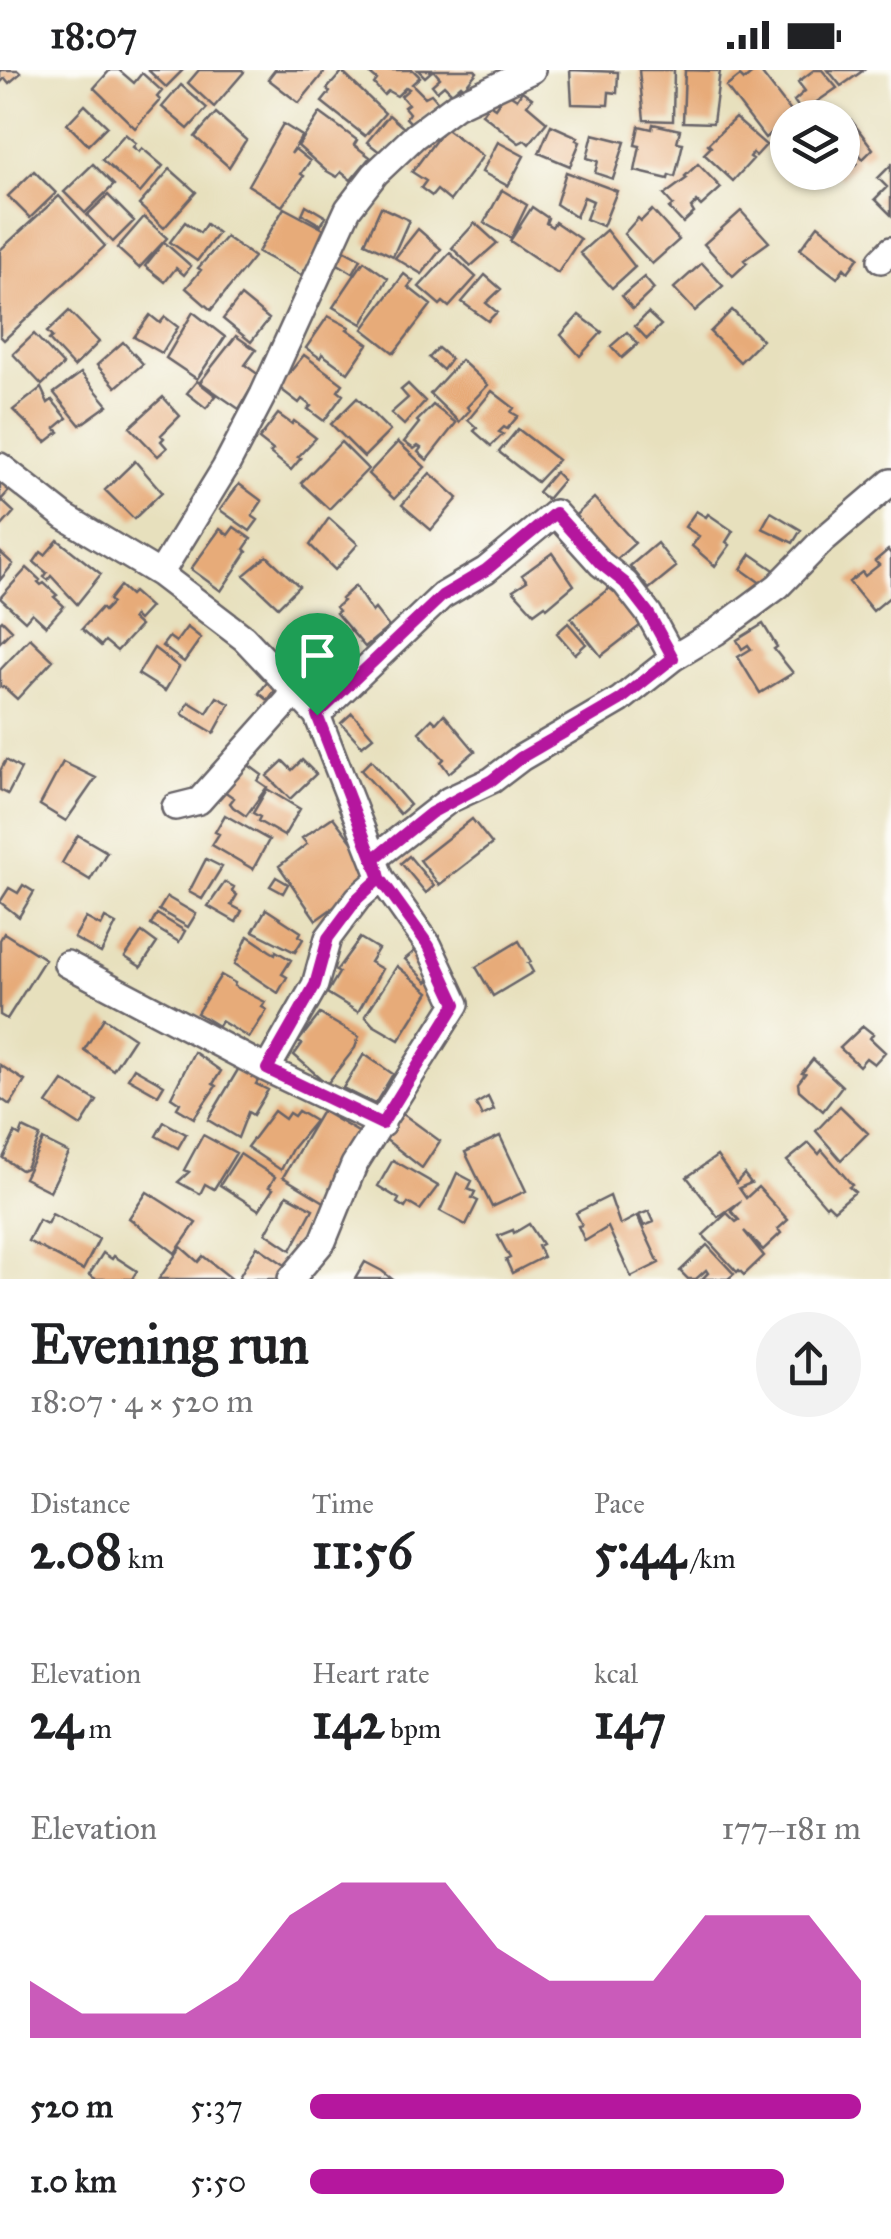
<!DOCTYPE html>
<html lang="en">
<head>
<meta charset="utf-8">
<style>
  body { margin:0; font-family:"IM FELL Great Primer",serif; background:#f2f2f2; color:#202124; height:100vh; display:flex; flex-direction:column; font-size:38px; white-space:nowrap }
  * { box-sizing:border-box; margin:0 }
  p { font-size:32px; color:#757577 }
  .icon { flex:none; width:55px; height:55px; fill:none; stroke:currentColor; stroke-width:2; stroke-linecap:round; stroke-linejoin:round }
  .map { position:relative; height:1209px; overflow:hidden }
  .side { display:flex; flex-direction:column; background:#fff; flex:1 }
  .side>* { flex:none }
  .tools { position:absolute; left:770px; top:30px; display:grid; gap:20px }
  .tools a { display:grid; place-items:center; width:90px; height:90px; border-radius:50%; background:#fff; box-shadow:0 2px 8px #0004; font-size:50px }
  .pin { position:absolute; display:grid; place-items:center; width:85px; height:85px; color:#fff; margin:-102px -42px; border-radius:50% 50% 50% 0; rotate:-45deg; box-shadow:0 0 10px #0007 }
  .pin .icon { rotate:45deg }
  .round { display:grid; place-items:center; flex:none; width:105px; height:105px; border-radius:52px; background:#f2f2f2 }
  .summary { display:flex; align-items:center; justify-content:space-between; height:170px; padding:0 30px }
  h1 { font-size:55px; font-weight:800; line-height:75px }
  .figures { display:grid; grid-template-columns:repeat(3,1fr); gap:15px; height:170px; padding:10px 30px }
  .figures div { display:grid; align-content:center }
  .figures b { font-size:50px; font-weight:800 }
  .figures small { font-size:28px; font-weight:400 }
  .figures p { font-size:28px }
  .chart { height:280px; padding:20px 30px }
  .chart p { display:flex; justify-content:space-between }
  .chart svg { width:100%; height:180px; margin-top:10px; fill:#b5179e; opacity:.7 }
  ul { padding:0 30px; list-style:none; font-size:32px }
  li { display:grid; grid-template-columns:160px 120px 1fr; align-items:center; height:75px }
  li i { height:25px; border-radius:12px; background:#b5179e }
  .status { display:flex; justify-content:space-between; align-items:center; height:70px; padding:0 50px; background:#fff; direction:ltr }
  .status svg { height:28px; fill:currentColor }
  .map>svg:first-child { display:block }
  .building { fill:#e7ab79 }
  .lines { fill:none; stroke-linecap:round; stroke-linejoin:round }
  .street-casing { stroke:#676468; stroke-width:30 }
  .street { stroke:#fff; stroke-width:25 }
  .route-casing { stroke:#fff; stroke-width:20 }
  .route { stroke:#b5179e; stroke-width:12 }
</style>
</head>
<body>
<div class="status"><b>18:07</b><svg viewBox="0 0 49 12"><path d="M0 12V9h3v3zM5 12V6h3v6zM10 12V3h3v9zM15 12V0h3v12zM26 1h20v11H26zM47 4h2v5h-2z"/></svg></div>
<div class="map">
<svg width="891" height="1209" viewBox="0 0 891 1209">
  <rect width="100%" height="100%" fill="#fdfcf7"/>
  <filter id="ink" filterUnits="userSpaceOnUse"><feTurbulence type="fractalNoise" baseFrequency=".01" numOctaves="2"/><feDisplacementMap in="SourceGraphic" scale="20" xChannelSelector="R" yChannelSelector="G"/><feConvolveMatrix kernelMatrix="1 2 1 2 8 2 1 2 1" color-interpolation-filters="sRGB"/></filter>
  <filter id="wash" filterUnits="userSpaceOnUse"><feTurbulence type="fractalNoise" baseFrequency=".0048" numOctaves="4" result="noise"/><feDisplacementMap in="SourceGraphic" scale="40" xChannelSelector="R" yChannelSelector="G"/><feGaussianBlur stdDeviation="2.25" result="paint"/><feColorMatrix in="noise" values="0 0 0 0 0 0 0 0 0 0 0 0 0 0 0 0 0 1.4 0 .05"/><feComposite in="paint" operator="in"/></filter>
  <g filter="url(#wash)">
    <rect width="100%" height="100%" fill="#e7e0bd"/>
    <g id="blocks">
      <!-- building -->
      <path class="building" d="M0,0H18L21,3L9,13L5,8L0,13Z
        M110,0H119L134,13L142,3L162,21L157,27L160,30L135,58L94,18Z
        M148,0H183L166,17Z
        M199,0H242L244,2L214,37L188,13Z
        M275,0H326L299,33L268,9Z
        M376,0H413L420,7L412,14L425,27L431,24L439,33L413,55L406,48L409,43L404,37L408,34L401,26L409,19L406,17L397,26L388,21L384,25L374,14L377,10L371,5Z
        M418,0H475L477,2L464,18L461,15L452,23L444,15L437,21L432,15L440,8L433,0L425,7Z
        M570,0L618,2L617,23L609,22L608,35L572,34Z
        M639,0H674L673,51L644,50Z
        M685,0L720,1L713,53L683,52Z
        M756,0H759L796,48H788V57L784,53L765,68L726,17L740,6L744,10Z
        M814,0H822L837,18L802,42L794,31L805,21L798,12Z
        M828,0H864L841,16Z
        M342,2L385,43L365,66L322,32L330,22L327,19Z
        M181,15L207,38L188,59L162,37Z
        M522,21L532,28L527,35L547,52L529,74L525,70L519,73L482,44L489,34L495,38L506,22L517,29Z
        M85,35L107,56L88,75L67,54Z
        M216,43L246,70L229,97L195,67Z
        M320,43L357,70L354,75L370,87L351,110L341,102L337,107L325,100L298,76Z
        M389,45L404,58L381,83L367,72Z
        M735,48L766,75L756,86L753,83L750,87L753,89L733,111L704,84L711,77L708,74Z
        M851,50L873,79L863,89L859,84L854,89L857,93L840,108L835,102H842V57Z
        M283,54L302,66L291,84L295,79L310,91L301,104L304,106L282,136L248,115Z
        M653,54L680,60L677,72L683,73L675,107L669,105L668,109L635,101L640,76L635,75L639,56L652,59Z
        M551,55L578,67L576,70L580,72L570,96L539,83Z
        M445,58L483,86L450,131L437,120L432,126L421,118L426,111L412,102Z
        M125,64L136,73L133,77L139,82L142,78L163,96L140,123L102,90Z
        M593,64L625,72L613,109L595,103L598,91L587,88Z
        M498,72L524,86L508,116L482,102Z
        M93,94L114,115L85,143L64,122Z
        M698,94L721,118L701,136L697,132L691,138L694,143L683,153L669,138L673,135L664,125L687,108L685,106Z
        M891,95V145L875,129L887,117L878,108Z
        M170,99L196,122L164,158L139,135Z
        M34,101L56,123L30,148L8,126Z
        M566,102L617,121L603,156L586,149L593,131L584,127L576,147L556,134Z
        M502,120L527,135L511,168L484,153Z
        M108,125L134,151L113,172L87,145Z
        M59,126L105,176L4,270L0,266V180Z
        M306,135L326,147L321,155L302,144Z
        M381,137L409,150L393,186L365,173Z
        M532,137L548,148L546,153L552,157L555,152L580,169L558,203L510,171Z
        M284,138L331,163L301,205L258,182Z
        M652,140L679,170L652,194L624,164L638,148L641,151Z
        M741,141L769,172L744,190L747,193L733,206L704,174Z
        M144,147L167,168L139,198L117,178Z
        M185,152L200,163L206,154L218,163L197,191L170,172Z
        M475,153L497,173L471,196L452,178Z
        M818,155L859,187L848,202L844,198L837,208L800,179Z
        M418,159L441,179L422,204L395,188Z
        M606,160L635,197L612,218L580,183Z
        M226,167L254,187L211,240L186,218L201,200L198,198Z
        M164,172L191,196L184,205L176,198L165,212L145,196Z
        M341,178L361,189L353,203L333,191Z
        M450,183L476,207L449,237L443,232L440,235L419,217Z
        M364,191L388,208L362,254L333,237Z
        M702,193L723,216L695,241L674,218Z
        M404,204L413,211L408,217L431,235L394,283L363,259Z
        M485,205L501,219L486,233L497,242L488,251L462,232Z
        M644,207L654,219L633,239L622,226Z
        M241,226L269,249L251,272L223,249Z
        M732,240L762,270L740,292L710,262Z
        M69,241L99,272L74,297L49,270L52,267L47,262Z
        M193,242L225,267L197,309L166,288Z
        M648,243L661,255L647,269L635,256Z
        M150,245L160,253L165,247L178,257L162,283L134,267Z
        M579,245L602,262L580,286L561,265Z
        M328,246L349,257L347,259L368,274L348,303L322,284L320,288L306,278Z
        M627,262L638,274L622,288L611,276Z
        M34,264L63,295L42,315L13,284Z
        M236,266L256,280L245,295L259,305L239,339L200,312Z
        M123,272L143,294L116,317L97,295Z
        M438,278L451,289L443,300L429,288Z
        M304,285L343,314L338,321L343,325L324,351L308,339L311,336L302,329L299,333L278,317Z
        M461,290L488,315L467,337L470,340L459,352L430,324Z
        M81,303L108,335L80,355L54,323Z
        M197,311L216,326L206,338L187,323Z
        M408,314L425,331L404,355L391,343L408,328L401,320Z
        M41,318L48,333L52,330L67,348L55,358L59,362L46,372L13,340Z
        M492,321L514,338L511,342L518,346L507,359L504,357L499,362L503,364L491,376L474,361L477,358L468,350Z
        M163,327L180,346L161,365L164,368L161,371L167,378L158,386L130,357Z
        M357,328L390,361L364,387L331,354Z
        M433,335L456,353L427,390L418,382L421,378L418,376L414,379L404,372L419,353L417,351Z
        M278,344L292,354L294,351L316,368L298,387L301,388L291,400L270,383L273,380L259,369Z
        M518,359L558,390L537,412L499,382Z
        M341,372L368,399L329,439L301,413Z
        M398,372L425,397L394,429L368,404Z
        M135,391L162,422L134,449L105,420Z
        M555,402L563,410L547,429L538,422Z
        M430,403L458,428L431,460L402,435Z
        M0,409L14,415L1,430L14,442L0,458Z
        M239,414L262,431L252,446L258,450L250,461L220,440Z
        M594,428L635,473L608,497L566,454Z
        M696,441L706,447L708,444L733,461L726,472L730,475L715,496L692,476L699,466L685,457Z
        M771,442L801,460L793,473L762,458Z
        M329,448L358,474L335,500L310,475Z
        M234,457L251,469L244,479L247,482L221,521L191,499L220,459L228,465Z
        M58,470L101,504L77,534L51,506L48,510L44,507L47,503L34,492L41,482L45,485Z
        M657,473L676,497L649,519L630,496Z
        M888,480L891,484V526L873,541L849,512L862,502L865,506L879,495L875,491Z
        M0,482L13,494L0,510Z
        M552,483L574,515L547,538L545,535L534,543L513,520L527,511L522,505Z
        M751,484L780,504L769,519L741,499Z
        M267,486L299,516L278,537L244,505Z
        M27,498L40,510L38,512L41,515L44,513L57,525L54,527L64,536L46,556L32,543L25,551L0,528Z
        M120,516L130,525L133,522L150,537L138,550L134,546L132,549L140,556L117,581L105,571L101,576L82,559L101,538L104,541L112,533L109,530Z
        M355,516L372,542L375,539L389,557L365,577L336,543L339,541L336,537L343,531L341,529Z
        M611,517L641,555L601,586L571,548Z
        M2,550L12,560L0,572V552Z
        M568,553L586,574L575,584L557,563Z
        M763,554L777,577L774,579L793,603L760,623L738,587L751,579L748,575L742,579L737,570Z
        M187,557L201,568L184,592L162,576L169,567L176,572Z
        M30,568L53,590L17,629L4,617H0V600Z
        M154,578L179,597L165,621L138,604Z
        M269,610L278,616L268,630L259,623Z
        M217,627L230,634L214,663L182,644L189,632L207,643Z
        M352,643L373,667L362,676L341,653Z
        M444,644L475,681L449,703L441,692L444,689L419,662L432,649L436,653Z
        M6,690L21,699L8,724L0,720V701Z
        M302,690L316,704L290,729L267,706L283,691L292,700Z
        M371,690L410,735L400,744L361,700Z
        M243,691L262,705L258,711L267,717L246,746L233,737L230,733L234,728L224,721Z
        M63,692L96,708L66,751L40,735Z
        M267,719L300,739L284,766L258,751L260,747L253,743Z
        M225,745L269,770L253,799L212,775L219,764L215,762Z
        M333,747L374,801L366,814L316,850L279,796L307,774L302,768Z
        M472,749L492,774L439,815L420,790Z
        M78,765L107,782L90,810L62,793Z
        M409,786L434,816L426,823L401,793Z
        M206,789L222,797L202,829L189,822Z
        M276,807L288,814L283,823L270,816Z
        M225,812L234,817L232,821L237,825L231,835L242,841L236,852L208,836Z
        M23,815L34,822L19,847L0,832L9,818L18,823Z
        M167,827L196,844L188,857L159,840Z
        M266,839L301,862L299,866L303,869L295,882L253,861Z
        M157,844L185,861L179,872L151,855Z
        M86,848L101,856L105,848L116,854L101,883L74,868Z
        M142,862L157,873L141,897L125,887Z
        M4,863L45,889L7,949L0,945V870Z
        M248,866L270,881L275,884L276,881L291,890L282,904L287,907L278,923L235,894Z
        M360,868L378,879L370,892L382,899L358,942L327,923L339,903L336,901Z
        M519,871L531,892L528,893L533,902L493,926L476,897Z
        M416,880L436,903L427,912L405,889Z
        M397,896L429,922L399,970L373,955L365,946Z
        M221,905L235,913L234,916L265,932L262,937L267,940L249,968L221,951L218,956L197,943Z
        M320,944L359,967L355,978L327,1014L294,985L302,974L298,972Z
        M104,948L134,968L113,1000L84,980Z
        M863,956L873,964L870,968L885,982L874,994L866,988L859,996L840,978Z
        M194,982L221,1001L213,1014L216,1016L194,1048L177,1038L180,1033L171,1027Z
        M364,984L393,1004L375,1034L343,1018Z
        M813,989L842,1016L823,1041L799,1020L798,1013L805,1004L802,1003Z
        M0,995L25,1011L10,1035L0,1028Z
        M134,998L164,1015L158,1025L128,1008Z
        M239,998L259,1009L256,1014L268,1020L253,1045L248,1042L238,1068L208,1050Z
        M63,1011L97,1031L81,1056L47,1034Z
        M488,1027L494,1040L482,1046L476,1034Z
        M840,1036L868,1063L841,1090L816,1061Z
        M274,1041L285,1049L289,1043L294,1046L298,1041L315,1051L292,1079L281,1100L247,1077Z
        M322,1041L365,1066L326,1133L283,1107Z
        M403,1044L440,1071L422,1098L385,1069Z
        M164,1052L186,1064L178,1078L156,1066Z
        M23,1058L40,1066L26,1098L21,1100L3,1088L15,1063L20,1066Z
        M203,1065L236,1083L214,1119L205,1114L200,1124L178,1112L189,1102L184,1100Z
        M500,1066L526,1121L492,1137L465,1082Z
        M43,1070L69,1083L50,1121L24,1108Z
        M809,1073L819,1084L822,1080L852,1115L849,1117L855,1122L834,1140L828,1134L826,1136L787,1091Z
        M240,1084L275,1107L269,1117L273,1119L259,1140L220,1115Z
        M717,1086L736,1113L744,1104L751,1113L739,1118L746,1128L758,1117L788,1150L778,1159L781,1163L763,1180L744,1161L764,1186L744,1205L739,1200L737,1202L703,1165L727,1143L736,1152L739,1150L731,1141L741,1131L718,1147L687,1107Z
        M393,1090L438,1116L420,1140L408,1133L405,1138L397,1133L399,1129L378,1116Z
        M457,1103L472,1111L468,1119L475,1122L472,1128L478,1131L466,1155L440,1141Z
        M147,1122L196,1153L175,1183L129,1148Z
        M287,1125L313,1139L291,1180L266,1163Z
        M610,1126L620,1155L637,1146L659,1193L631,1207L608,1157L585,1171L578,1156L582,1155L576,1143Z
        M649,1141L654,1152L644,1156L639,1145Z
        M52,1144L99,1169L83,1200L28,1171L39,1150L47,1154Z
        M529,1154L542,1174L538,1176L543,1187L512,1203L506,1190L510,1188L498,1166L513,1160L514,1163Z
        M707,1175L734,1204L728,1209H702L708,1203L706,1200L696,1209H688L680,1201Z
        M257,1176L288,1197L280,1209H238Z
        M181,1177L198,1192L203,1186L232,1209H159Z
        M103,1183L112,1189L114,1186L137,1201L132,1209H96L89,1205Z
        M365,1192L382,1201L392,1209H355Z"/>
    </g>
  </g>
  <g filter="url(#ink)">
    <use href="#blocks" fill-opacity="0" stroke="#676468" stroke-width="2.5"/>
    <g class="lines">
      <!-- street casing -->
      <g class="street-casing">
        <path id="street" d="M881,190L891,180
          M0,396L65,447L160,504L244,568L317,645L381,808L429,876L456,934L354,1095L323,1171L291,1209
          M160,504L225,398L263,325L348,139L375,104L415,66L455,36L532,0
          M317,645L442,526L486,500L555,443L601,494L625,513L649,544L673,588
          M175,737L199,731L295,623
          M375,788L449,730L492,710L521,688L620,630L673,588L716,562L778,516L823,470L891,412
          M67,894L267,999L382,1054
          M267,999L315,915L328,868L358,828L381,808"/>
      </g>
      <!-- street -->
      <use href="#street" class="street"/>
    </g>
  </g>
  <g class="lines" filter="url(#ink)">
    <!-- route casing -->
    <g class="route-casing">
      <path id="route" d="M317,645L380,808L358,828L328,868L315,915L267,999L382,1054L456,934L429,876L380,808L375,788L431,743L492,710L520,688L620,630L673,588L649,544L625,513L601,494L555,443L486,500L442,526L317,645"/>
    </g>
    <!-- route -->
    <use href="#route" class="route"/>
  </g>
</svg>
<div class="tools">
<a><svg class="icon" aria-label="layers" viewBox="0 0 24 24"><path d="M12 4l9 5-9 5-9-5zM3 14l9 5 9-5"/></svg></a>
</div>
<div class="pin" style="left:317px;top:645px;background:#1e9e55"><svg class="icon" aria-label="arrive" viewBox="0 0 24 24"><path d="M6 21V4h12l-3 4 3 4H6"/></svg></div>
</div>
<section class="side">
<div class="summary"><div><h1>Evening run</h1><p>18:07 · 4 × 520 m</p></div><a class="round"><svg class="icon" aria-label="share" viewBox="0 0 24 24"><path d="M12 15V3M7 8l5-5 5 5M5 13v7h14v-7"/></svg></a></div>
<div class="figures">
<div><p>Distance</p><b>2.08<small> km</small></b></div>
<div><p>Time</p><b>11:56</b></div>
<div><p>Pace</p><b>5:44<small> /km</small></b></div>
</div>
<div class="figures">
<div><p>Elevation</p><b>24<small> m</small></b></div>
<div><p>Heart rate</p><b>142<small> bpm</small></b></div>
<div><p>kcal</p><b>147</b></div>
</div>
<div class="chart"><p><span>Elevation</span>177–181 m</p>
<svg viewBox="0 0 160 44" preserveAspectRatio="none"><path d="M0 44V30L10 38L20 38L30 38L40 30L50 14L60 6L70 6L80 6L90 22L100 30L110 30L120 30L130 14L140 14L150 14L160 30V44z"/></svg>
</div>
<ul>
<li><b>520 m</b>5:37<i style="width:100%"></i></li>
<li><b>1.0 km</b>5:50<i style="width:86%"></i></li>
</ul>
</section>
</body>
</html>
